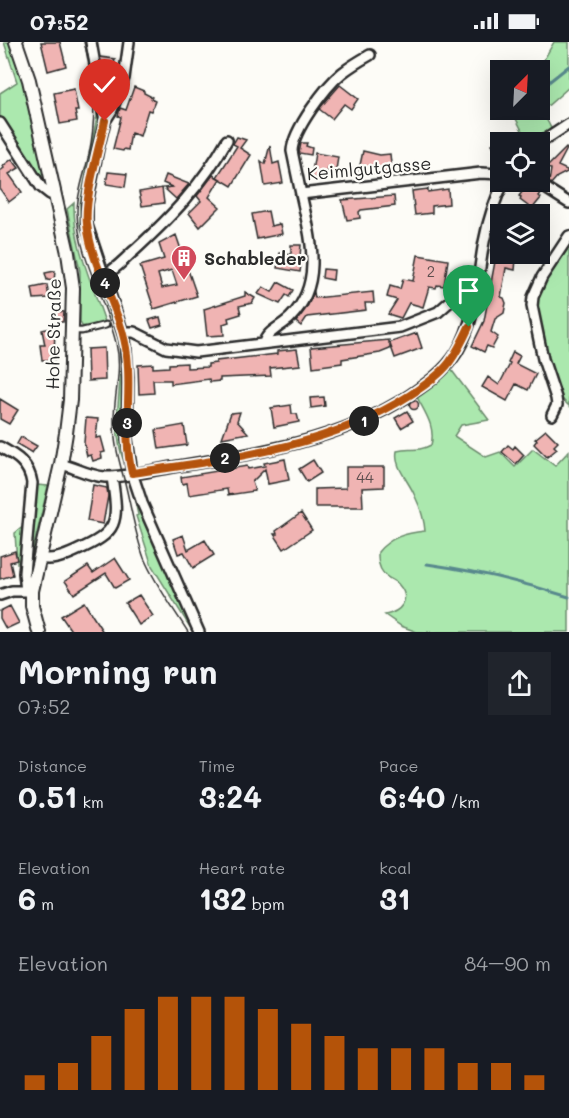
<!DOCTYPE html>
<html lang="en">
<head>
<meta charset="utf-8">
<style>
  body { margin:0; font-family:Mali,sans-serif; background:#20242c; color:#f1f3f6; height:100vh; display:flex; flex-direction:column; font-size:22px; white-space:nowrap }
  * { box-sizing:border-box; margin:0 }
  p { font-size:20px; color:#9ea1a6 }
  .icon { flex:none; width:33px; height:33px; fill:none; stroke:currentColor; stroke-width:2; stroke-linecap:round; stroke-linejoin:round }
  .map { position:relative; height:590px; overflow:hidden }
  .panel { display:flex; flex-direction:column; background:#171b24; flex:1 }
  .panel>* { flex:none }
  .needle { width:39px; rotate:24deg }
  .fabs { position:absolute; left:490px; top:18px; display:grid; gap:12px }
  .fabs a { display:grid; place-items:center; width:60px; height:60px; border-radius:0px; background:#171b24; box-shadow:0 6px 24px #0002; font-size:30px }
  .pin { position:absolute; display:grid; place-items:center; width:51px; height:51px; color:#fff; margin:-62px -26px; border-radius:50% 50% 50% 0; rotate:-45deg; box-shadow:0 0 6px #0007 }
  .pin .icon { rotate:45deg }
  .km { position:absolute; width:30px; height:30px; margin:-15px; border-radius:50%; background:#222; color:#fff; font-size:16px; line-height:30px; text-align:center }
  .round { display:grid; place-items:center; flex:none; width:63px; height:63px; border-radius:0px; background:#20242c }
  .headline { display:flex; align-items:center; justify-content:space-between; height:102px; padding:0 18px }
  h1 { font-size:33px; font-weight:700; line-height:45px }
  .metrics { display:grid; grid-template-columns:repeat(3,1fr); gap:9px; height:102px; padding:6px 18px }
  .metrics div { display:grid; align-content:center }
  .metrics b { font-size:30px; font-weight:700 }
  .metrics small { font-size:16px; font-weight:400 }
  .metrics p { font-size:16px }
  .chart { height:168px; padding:12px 18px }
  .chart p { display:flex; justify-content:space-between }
  .chart svg { width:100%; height:108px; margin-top:6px; stroke:#b45309; stroke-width:6 }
  .status { display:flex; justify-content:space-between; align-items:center; height:42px; padding:0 30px; background:#171b24; direction:ltr }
  .status svg { height:16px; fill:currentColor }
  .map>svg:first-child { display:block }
  .green { fill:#abe8ae; stroke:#6b8a6c; stroke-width:1.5 }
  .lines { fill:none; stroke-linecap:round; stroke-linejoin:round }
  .stream { stroke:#59898d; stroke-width:3 }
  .building { fill:#f0b4b3; stroke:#2b2b2b; stroke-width:1.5; fill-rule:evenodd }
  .lane-casing { stroke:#2b2b2b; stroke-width:9 }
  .street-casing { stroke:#2b2b2b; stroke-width:14 }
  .secondary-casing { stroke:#2b2b2b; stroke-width:16 }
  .lane { stroke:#fdfcf7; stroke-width:4.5 }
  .street { stroke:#fdfcf7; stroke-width:9 }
  .secondary { stroke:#fdfcf7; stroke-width:12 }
  .tram { stroke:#2b2b2b; stroke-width:1.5 }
  .route-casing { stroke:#fff; stroke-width:12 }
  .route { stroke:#b45309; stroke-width:8 }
  .labels { text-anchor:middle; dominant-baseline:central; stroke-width:4.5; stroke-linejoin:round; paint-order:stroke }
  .number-label { font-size:15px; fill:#5c4d4d }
  .street-label { font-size:18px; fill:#2b2b2b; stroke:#fdfcf7 }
  .poi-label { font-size:18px; font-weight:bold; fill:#2b2b2b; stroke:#fdfcf7; text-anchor:start }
</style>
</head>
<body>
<div class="status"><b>07:52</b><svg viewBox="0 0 49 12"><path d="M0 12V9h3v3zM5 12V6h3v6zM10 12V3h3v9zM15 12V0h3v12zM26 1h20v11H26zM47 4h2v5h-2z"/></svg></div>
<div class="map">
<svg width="569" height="590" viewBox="0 0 569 590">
  <rect width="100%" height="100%" fill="#fdfcf7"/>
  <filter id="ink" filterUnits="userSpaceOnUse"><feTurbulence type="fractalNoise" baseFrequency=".0167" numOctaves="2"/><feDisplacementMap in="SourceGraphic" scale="12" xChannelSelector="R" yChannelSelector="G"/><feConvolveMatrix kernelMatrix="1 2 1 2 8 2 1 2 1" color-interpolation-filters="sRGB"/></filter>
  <g filter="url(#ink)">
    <!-- green -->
    <path class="green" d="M4,0H10L26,51L45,140L3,82L0,76V51L17,40Z
      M86,0H88L99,54V76L86,194L113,273L111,277L80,183V162L97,75L96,48Z
      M554,0H569V45L542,69L552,88L535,100H528L513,71L514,68H540V28H538Z
      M74,161C73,202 92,241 105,280L89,285L82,284L80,280V229L67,167Z
      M569,198V364L560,355L555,345L534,267L538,245Z
      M114,283L117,285L120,290L125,327L124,420C106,373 132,328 114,283Z
      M450,326L489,378L461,383L454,394L486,415L500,410L515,425L533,407L555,424L569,409V590H417L401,584L385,573C400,570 412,558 399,543C395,538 388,537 384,532C378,525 378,518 378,510C390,495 406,491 425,489C424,476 420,464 414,452C408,438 394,425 397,409C410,405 416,411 431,403C436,384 424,370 416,353Z
      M131,439L196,590H193L152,524L136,474L138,473Z
      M36,443L48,444L28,529Z
      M25,483L21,520L17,521L15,491Z"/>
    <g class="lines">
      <!-- stream -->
      <path class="stream" d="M540,47L569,24
        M427,522C476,529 523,540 569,555"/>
    </g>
    <!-- building -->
    <path class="building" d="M41,0H60L66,24L48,29Z
      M100,15L115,17L112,35L104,34Z
      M340,43L358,57L351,67L344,62L332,77L319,67Z
      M134,45L144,49V51L152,55L151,57L155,59L151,69L148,68L140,94L131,91L128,108L124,107L123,109L113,107L121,75L118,74L120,66L126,68Z
      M74,47L78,69H75L77,79L60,82L54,51Z
      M512,91L517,100H501V118L492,102Z
      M237,95L246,98L240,106L251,113L232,144L217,135L237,104L233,102Z
      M301,101H307L306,104L312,106L311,113L299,111Z
      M270,103L273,122L279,120L283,141L265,144L261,119L265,122Z
      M566,106L567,107L558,124L569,129L557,135L551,142L549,140L551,127L546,126Z
      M363,109L380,113L390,112L392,131L377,132L359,128Z
      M315,111L338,115L336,128L328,127L326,138L311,136Z
      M12,117L19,126L9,132L22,150L9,160L0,147V129L4,126L3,124Z
      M108,130L127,132L125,145L106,142Z
      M166,133L189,142L176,157L164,146L172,145L163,141Z
      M213,133L220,137L209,155L220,165L200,185L189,171L201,159L197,154Z
      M529,141L532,145L541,151L539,154L541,156L532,167L520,158L521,155L519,154Z
      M162,146L164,161L142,164L139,150Z
      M428,147V150L448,147L449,162L432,164V171L415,173L412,149Z
      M394,154L395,164L361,168L359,170L360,176L347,178L342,158Z
      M268,169L271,184L280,182L282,192L257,197L252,172Z
      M176,193L197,254L154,267L140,224L164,217L159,202ZM172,228L177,243L162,246L158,232Z
      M291,203H301L300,214L302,215L300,230L277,226L280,211L291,213Z
      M418,213L448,218L444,244L437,243L436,246L429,245L423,265L409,261L401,276L388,272L397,258L387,255L390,244L400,247L403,237L413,239Z
      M496,214L516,217L515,228L506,226L501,255L504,256L506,261L504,271L495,277L491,290L498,295L492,306L487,304L484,310L472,304L484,279Z
      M323,227L334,228L333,238L322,236Z
      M55,229L54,239L47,238L45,231Z
      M278,240L293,248L289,255L286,253L280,262L258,252L263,245L272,250Z
      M47,243L49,256L34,257L32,246Z
      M245,250L255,256L252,261L239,264L241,272L228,276L229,280L223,282L224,293L207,294L204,267L245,254Z
      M314,250L315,256L373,250L374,261H365L366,268L307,275L301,284L296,280L307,265Z
      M55,269L64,270L63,280H55Z
      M160,275L162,283L152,286L149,278Z
      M55,285L54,318H42L40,303H45L42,288Z
      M417,291L422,306L395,316L390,302V307L380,311L342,317V321L313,325L311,305L389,298V301Z
      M104,306L105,338L88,339L87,307Z
      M297,307L300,323L270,326L271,334L220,336V339L210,340L209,337L171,342V338H153L154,351L139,352L138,323L153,322V326L169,325V322L187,321V326L208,325V322L216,321V319L277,312V309Z
      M513,310L520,314L516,322L536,332L528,348L516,342L507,359L482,345L488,335L499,343L510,322L508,321Z
      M324,355L325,364L311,366L310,356Z
      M0,357L18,368L9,382L0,377Z
      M409.5 363a4.5 4.5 0 1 1 9 0a4.5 4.5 0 1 1-9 0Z
      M291,363L292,372H297L299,380L274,385L271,366Z
      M407,369L413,379L401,386L395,376Z
      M240,370L237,379L248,391L222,396L231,371Z
      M86,376L98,377L96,396L101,395L105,410L101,411L102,416L93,419L91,413L87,414L84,401Z
      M184,383L187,403L159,407L156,388Z
      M546,388L558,400L554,404L557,407L547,415L534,402L537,398L535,397Z
      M21,395L37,404L32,411L17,402Z
      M508,403L513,407L515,404L524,413L516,422L502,410Z
      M285,417L289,438L268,442L265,427L252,440L255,449L228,453L227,447L189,453L187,441L182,442L181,435L247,424L248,427L265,424L264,421Z
      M313,418L321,431L307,440L299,427Z
      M346,425H384V445L362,446L363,465H315V447L346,446Z
      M93,443L107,446L108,454L103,482L87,479Z
      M301,471L312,488L284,507L274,492H277L276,489Z
      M183,493L188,508L205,498L214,513L193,526L184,510L178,512L173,497Z
      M15,509L17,518L10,520L13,533L0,537V514Z
      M115,516L129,538L115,546L106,531L74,552L65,539L88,524L93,531Z
      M139,553L153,574L139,583L125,561Z
      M84,560L92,573L103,590H72L61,574Z
      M10,564L19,581L6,587L0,576V569Z"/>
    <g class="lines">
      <!-- lane casing -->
      <g class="lane-casing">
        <path id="lane" d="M74,289H82L106,283"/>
      </g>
      <!-- street casing -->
      <g class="street-casing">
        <path id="street" d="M91,0L105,79
          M129,0L124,36L112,68L105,79L98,107L87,162V183L125,297L128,335L127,397L132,431L142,461L199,590
          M370,13C361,18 351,24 342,31C326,44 293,88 292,109L301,152L481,131L501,132
          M0,81L41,145L50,152H54
          M540,101L569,82
          M536,140L569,161
          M102,234C115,229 125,216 135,208C172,174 202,143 227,98
          M123,290H134L166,306L196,310L400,285L438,270L471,241L478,239
          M264,301C266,290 282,284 290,276C325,241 310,194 301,152
          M552,373L557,363L556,356L543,317L532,264L533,255L542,235L569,194
          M0,405C16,414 29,421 32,441L24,531L26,549
          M61,422C76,426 89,434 105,435C122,436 154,428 172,425C254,412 340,399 410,353C428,341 445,329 457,310C477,276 477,237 484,200C488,179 494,159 504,140
          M39,516C52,519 63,515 76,509C119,490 119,481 112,435
          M0,553L12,549H30"/>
      </g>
      <!-- secondary casing -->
      <g class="secondary-casing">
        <path id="secondary" d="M16,0L29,38L68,211L73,246L70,358L66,391L61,422L32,549V564L39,590"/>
      </g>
      <!-- lane -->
      <use href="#lane" class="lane"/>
      <!-- street -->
      <use href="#street" class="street"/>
      <!-- secondary -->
      <use href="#secondary" class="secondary"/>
      <!-- tram -->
      <path class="tram" d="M84,0C95,37 97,74 89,112C85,131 77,151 77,170C78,214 106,259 116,301C123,329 113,355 114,382C114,402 120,422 125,441C131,465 135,492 144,516C155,542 173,566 188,590"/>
    </g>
  </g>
  <g class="lines" filter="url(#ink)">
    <!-- route casing -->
    <g class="route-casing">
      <path id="route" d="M105,79C99,106 84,157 87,182C92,228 122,268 127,313C132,353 122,392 132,431C227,417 328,406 410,353C424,344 439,334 449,321C457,310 463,298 469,285"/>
    </g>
    <!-- route -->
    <use href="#route" class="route"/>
  </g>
  <!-- icons -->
  <defs>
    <g id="building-pin" transform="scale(1.35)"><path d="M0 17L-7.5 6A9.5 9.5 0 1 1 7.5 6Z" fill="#d1495b" stroke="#fdfcf7"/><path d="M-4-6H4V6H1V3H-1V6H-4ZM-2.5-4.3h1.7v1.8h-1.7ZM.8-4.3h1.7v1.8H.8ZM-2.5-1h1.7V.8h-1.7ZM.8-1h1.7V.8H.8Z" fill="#fff"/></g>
  </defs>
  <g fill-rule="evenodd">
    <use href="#building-pin" x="184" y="216"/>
  </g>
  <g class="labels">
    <!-- number labels -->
    <g class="number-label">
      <text x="431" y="229">2</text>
      <text x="365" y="435">44</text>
    </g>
    <!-- street labels -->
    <g class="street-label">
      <text transform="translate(369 126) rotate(-5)">Keimlgutgasse</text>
      <text transform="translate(53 292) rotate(-89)">Hohe Straße</text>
    </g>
    <!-- poi labels -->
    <g class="poi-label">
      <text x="204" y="216">Schableder</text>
    </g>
  </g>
</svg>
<div class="fabs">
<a><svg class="needle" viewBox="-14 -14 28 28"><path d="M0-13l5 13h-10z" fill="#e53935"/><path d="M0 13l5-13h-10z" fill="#9ea1a6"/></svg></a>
<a><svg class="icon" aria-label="locate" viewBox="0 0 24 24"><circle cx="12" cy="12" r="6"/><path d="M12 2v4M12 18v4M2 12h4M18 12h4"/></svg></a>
<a><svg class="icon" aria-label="layers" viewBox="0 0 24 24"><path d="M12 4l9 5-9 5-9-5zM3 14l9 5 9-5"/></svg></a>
</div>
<div class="pin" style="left:469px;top:285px;background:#1e9e55"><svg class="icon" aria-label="arrive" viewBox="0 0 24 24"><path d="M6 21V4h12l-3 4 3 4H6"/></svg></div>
<div class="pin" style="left:105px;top:79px;background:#d93025"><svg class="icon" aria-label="check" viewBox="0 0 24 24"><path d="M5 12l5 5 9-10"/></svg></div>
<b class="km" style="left:364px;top:379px">1</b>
<b class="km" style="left:225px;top:416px">2</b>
<b class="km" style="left:127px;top:381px">3</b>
<b class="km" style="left:105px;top:241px">4</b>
</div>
<section class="panel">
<div class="headline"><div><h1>Morning run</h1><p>07:52</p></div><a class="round"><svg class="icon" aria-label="share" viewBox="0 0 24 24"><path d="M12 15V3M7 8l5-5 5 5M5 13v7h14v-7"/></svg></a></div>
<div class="metrics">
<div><p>Distance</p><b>0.51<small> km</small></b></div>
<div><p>Time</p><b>3:24</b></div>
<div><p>Pace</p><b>6:40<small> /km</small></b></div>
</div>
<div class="metrics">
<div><p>Elevation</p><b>6<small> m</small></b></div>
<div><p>Heart rate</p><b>132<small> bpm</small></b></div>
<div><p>kcal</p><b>31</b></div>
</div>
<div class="chart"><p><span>Elevation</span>84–90 m</p>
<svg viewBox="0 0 160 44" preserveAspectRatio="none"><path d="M5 44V38M15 44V33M25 44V22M35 44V11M45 44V6M55 44V6M65 44V6M75 44V11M85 44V17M95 44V22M105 44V27M115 44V27M125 44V27M135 44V33M145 44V33M155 44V38"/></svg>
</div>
</section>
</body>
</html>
